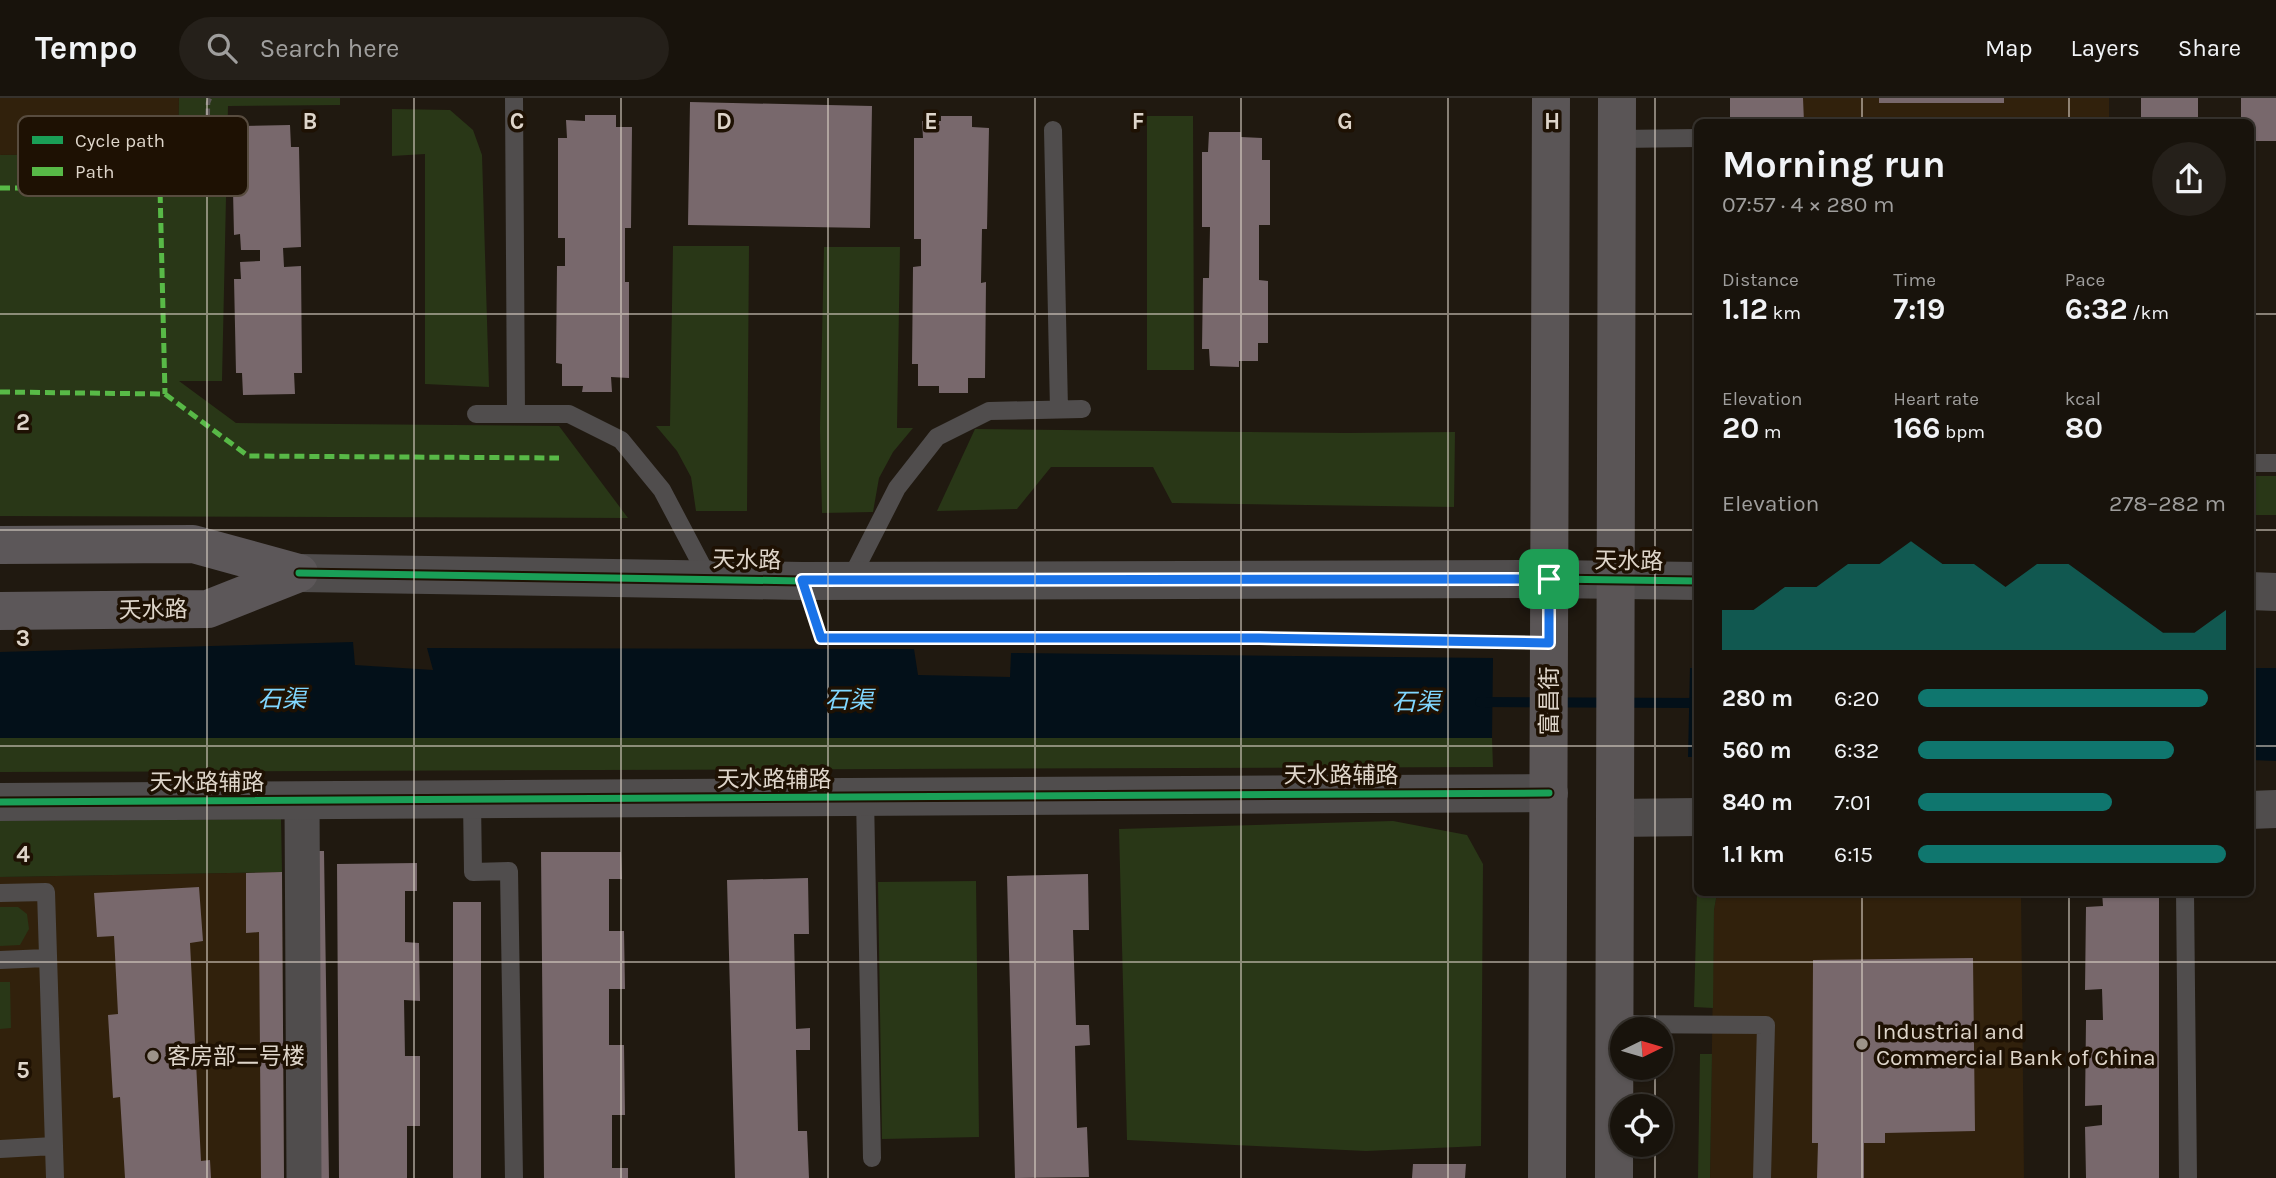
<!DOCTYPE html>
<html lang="en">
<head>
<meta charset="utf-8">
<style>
  body { margin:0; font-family:Karla,"Noto Sans SC",sans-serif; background:#25201a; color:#f1f3f6; height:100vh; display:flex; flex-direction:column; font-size:26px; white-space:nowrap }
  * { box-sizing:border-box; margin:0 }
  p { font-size:23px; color:#9f9e9d }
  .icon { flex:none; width:38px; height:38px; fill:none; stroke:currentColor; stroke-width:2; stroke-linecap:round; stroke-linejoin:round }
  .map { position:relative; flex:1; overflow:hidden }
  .side { position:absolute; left:1694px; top:21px; width:560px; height:777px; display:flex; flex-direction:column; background:#18130c; border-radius:10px; box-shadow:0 2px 5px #0004,0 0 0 2px #36322d }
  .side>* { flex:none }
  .needle { width:46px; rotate:85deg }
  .tools { position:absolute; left:1610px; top:919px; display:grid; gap:14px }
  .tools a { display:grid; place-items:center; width:63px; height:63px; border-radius:50%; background:#18130c; box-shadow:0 2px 5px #0004,0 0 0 2px #36322d; font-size:35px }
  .pin { position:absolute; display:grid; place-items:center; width:60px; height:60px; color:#fff; margin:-30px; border-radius:14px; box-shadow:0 4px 10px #0006 }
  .round { display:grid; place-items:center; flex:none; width:74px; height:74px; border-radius:37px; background:#25201a }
  .headline { display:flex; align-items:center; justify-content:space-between; height:119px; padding:0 28px }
  h1 { font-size:38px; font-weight:700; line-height:52px }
  .figures { display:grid; grid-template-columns:repeat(3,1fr); gap:10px; height:119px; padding:7px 28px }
  .figures div { display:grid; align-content:center }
  .figures b { font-size:30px; font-weight:700 }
  .figures small { font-size:19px; font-weight:400 }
  .figures p { font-size:19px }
  .chart { height:196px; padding:14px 28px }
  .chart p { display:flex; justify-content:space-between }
  .chart svg { width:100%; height:126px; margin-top:7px; fill:#0f766e; opacity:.7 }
  ul { padding:0 28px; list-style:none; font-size:23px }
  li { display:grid; grid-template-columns:112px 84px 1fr; align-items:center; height:52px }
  li i { height:18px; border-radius:9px; background:#0f766e }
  header { display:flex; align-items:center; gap:42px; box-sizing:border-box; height:98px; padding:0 35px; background:#18130c; border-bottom:2px solid #36322d }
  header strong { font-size:33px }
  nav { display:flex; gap:38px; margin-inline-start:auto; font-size:24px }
  .search { width:490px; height:63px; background:#25201a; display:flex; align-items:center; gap:18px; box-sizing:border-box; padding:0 24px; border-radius:38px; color:#9f9e9d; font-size:26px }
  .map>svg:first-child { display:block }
  .built { fill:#31210c }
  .green { fill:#293717 }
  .water { fill:#031019 }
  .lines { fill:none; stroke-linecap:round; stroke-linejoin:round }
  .stream { stroke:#031019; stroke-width:10 }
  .building { fill:#78686c }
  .path { stroke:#5a5554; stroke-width:4.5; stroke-dasharray:7 3.5; stroke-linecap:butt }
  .service { stroke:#504d4d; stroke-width:18 }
  .minor { stroke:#504d4d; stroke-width:35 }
  .tertiary { stroke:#504d4d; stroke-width:38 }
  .secondary { stroke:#5c5759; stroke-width:38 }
  .primary { stroke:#5a5556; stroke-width:38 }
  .quiet { stroke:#58b947; stroke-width:5; stroke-dasharray:10 5; stroke-linecap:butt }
  .cycleway-casing { stroke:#1e1103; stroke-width:11 }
  .cycleway { stroke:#1a9f57; stroke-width:7 }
  .route-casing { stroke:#fff; stroke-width:14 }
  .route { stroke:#1a73e8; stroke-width:9 }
  .grid { fill:none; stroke:#ded5ca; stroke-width:2; stroke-opacity:0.55 }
  .poi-dot { fill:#9c9389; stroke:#1e1103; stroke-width:2.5 }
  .labels { text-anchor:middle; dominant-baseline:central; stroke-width:7; stroke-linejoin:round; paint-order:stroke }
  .street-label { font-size:23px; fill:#ded5ca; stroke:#1e1103 }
  .poi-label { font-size:23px; fill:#ded5ca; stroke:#1e1103; text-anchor:start }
  .water-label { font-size:24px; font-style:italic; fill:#80d7ff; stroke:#1e1103 }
  .key { fill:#1e1103; stroke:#584c3f; stroke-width:2 }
  .key-label { font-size:19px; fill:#ded5ca }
  .grid-label { font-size:23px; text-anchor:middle; font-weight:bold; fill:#ded5ca; stroke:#1e1103; stroke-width:7; stroke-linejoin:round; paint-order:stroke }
</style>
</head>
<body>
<header>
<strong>Tempo</strong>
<div class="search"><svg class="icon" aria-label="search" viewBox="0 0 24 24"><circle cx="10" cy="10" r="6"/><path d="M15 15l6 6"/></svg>Search here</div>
<nav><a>Map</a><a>Layers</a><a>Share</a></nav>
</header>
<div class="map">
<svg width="2276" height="1080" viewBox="0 0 2276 1080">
  <rect width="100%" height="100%" fill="#201910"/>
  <!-- built -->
  <path class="built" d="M0,0H179L178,56L0,57Z
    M1730,0H2109V24H1730Z
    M282,774L284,1080H0V779Z
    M1717,795H2021L2024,1080H1710L1714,812Z"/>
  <!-- green -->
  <path class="green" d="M179,0H340V7L228,8L222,283H179L236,325L559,328L628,420L0,418V57L178,56Z
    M392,11L450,12L473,32L482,57L489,289L425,286V56L392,58Z
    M1147,18H1193L1194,272H1147Z
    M673,148H749L747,413H696L691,379L677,353L656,328H670Z
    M824,149H900L897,330H913L893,354L879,380L873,414L822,415L820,330Z
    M975,331L1347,335L1455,334L1454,409L1172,405L1153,369H1051L1017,411L937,413Z
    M2250,378H2276V417H2251Z
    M0,640H1492L1493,669L0,674Z
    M281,721L282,774L0,779V723Z
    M1393,723L1467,737L1483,766L1481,1048L1366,1053L1127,1042L1119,731Z
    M976,783L979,1039L882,1041L878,784Z
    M1697,793L1717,795L1714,812L1713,910L1694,909Z
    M0,809H18L27,816L29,831L20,847L0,848Z
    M0,884H10L11,930L0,931Z
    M1700,956H1712L1710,1080H1698Z"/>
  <!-- water -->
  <path class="water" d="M353,544L355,567L433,572L427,550L914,551L918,577L1010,579L1011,555L1493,560L1492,640H0V554Z
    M1690,570H1697V659H1688Z
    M2251,570H2276V663L2251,662Z"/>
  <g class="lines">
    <!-- stream -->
    <path class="stream" d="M1480,604L1698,605"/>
  </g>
  <!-- building -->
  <path class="building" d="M1730,0H1803L1804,24H1730Z
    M1879,0H2004V5H1879Z
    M2141,0H2198V24H2141Z
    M2241,0H2276V43H2250V24H2241Z
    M690,4L872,8L870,130L688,127Z
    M585,17H616V29H632L631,130H625V184H629V280L611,279L612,294H582L583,288H562V266L556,265L557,168H565V140H558V40H567L566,22L585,23Z
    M941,18H972V29L989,30L987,131H982L981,185L986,184L985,280H968V295H939V288H918V266H912L913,169L921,168V141H914V40H923L922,23H941Z
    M290,27L291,49H299L301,149L283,150L284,169L301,168L302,275H294L295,296L243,297L242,275H236L234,181H241L240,164L260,163V152H241L240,136L234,137L232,48H239V28Z
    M1209,34H1241V39L1262,40V62H1270V127H1259V182L1268,183V245H1258V263H1239V269L1210,268L1209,251H1202L1203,180H1209L1210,129H1202V54H1208Z
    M2250,53H2255L2253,344H2250Z
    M311,753H324L329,1080H316Z
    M541,754H621L622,781H609V833H624L625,891H609V947H624L625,1017H612V1070H628V1080H544Z
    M417,765V793H405V844L419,845L420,903L404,902L405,958H420V1028H407V1080H339L337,766Z
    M282,774L284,1080H261L259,834L246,835V775Z
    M1088,776L1089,832H1073L1076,927H1089L1090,947L1075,948L1077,1030L1087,1029L1089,1079L1015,1080L1007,778Z
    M808,780L809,836H794L796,931L810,930V952H796L798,1033H807L809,1080H735L727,782Z
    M199,789L203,843L190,845L201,1063L210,1062L211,1080H125L120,999L113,1000L108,917L118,916L114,838L97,839L94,795Z
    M2102,794H2159V1080H2086L2085,1029L2102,1027V1007L2085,1008L2086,922H2103L2102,891L2085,892L2086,809L2103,808Z
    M453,804H481V1080H453Z
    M1973,860L1975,1033L1885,1035V1045H1864V1080H1817L1818,1045H1812L1813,862Z
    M1413,1066H1466L1465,1080H1412Z"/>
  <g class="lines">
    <!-- path -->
    <path class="path" d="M206,91L208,5L210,0"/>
    <!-- service -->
    <path class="service" d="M514,0L516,316
      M1053,32L1059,311
      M1617,41L1698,40
      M476,316H569L621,342L662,392L709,481
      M2250,365H2276
      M850,482L897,390L937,339L989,313L1082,311
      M865,699L872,1060
      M472,702L473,774L509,773L514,1080
      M2185,794L2188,1080
      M0,795L46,794L55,1080
      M0,862L46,860
      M1614,926L1766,927L1762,1080
      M0,1051L54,1048"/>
    <!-- minor -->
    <path class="minor" d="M302,703L304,1080"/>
    <!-- tertiary -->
    <path class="tertiary" d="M299,475L802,483L1549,481L1698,483
      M2250,493L2276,494
      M0,704L1549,695
      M2250,712L2276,711
      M1615,720L1698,719"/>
    <!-- secondary -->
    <path class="secondary" d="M0,447L193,446L299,475
      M0,513L208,511L299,475"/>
    <!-- primary -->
    <path class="primary" d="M1547,1080L1551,0
      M1614,1080L1617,0"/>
    <!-- quiet -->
    <path class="quiet" d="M0,90H160L165,296
      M0,294L165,296L248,358L559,360"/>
    <!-- cycleway casing -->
    <g class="cycleway-casing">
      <path id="cycleway" d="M299,475L802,483L1549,481L1698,483
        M802,483L821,540H1259L1549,545
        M0,704L1549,695"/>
    </g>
    <!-- cycleway -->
    <use href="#cycleway" class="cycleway"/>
  </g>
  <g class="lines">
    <!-- route casing -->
    <g class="route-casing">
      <path id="route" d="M1549,481V545L1259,540H821L802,482Z"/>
    </g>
    <!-- route -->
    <use href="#route" class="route"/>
  </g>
  <!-- grid -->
  <path class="grid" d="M207,0V1080M414,0V1080M621,0V1080M828,0V1080M1035,0V1080M1241,0V1080M1448,0V1080M1655,0V931M1862,0V24M2069,0V24M0,216H1698M2250,216H2276M0,432H1698M2250,432H2276M0,648H1698M2250,648H2276M1862,794V1080M2069,794V1080M0,864H2276M1655,970V1008M1655,1046V1080"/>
  <!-- markers -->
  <g class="poi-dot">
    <circle cx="1862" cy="946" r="7"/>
    <circle cx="153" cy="958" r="7"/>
  </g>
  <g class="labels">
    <!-- street labels -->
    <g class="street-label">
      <text transform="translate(747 462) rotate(1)">天水路</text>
      <text transform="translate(1629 463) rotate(1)">天水路</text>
      <text transform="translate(153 512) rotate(-1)">天水路</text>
      <text transform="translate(1549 603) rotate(-90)">富昌街</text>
      <text x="1341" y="677">天水路辅路</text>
      <text x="774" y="681">天水路辅路</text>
      <text x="207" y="684">天水路辅路</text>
    </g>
    <!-- poi labels -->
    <g class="poi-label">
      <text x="1876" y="933">Industrial and<tspan x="1876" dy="26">Commercial Bank of China</tspan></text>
      <text x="167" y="958">客房部二号楼</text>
    </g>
    <!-- water labels -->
    <g class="water-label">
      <text x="282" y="601">石渠</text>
      <text x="849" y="602">石渠</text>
      <text x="1416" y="604">石渠</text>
    </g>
  </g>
  <!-- legend -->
  <rect x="18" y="18" width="230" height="80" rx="10" class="key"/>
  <rect x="32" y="38" width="31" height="8" fill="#1a9f57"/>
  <rect x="32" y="69" width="31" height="9" fill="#58b947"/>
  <g class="key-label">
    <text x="75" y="49">Cycle path</text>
    <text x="75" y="80">Path</text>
  </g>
  <g class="grid-label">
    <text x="310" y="31">B</text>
    <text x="517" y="31">C</text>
    <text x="724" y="31">D</text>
    <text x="931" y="31">E</text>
    <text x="1138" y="31">F</text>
    <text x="1345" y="31">G</text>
    <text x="1552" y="31">H</text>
    <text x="23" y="332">2</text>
    <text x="23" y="548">3</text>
    <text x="23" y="764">4</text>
    <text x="23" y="980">5</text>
  </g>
</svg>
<div class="tools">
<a><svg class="needle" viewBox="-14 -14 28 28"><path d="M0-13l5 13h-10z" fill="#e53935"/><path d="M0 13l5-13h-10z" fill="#9f9e9d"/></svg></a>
<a><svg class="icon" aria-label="locate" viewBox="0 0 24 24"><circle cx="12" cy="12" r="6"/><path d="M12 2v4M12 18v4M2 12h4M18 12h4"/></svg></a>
</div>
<div class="pin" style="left:1549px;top:481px;background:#1e9e55"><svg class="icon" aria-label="arrive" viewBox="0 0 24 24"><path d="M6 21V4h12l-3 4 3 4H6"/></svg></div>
<section class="side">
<div class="headline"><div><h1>Morning run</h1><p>07:57 · 4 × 280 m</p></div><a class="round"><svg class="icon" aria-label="share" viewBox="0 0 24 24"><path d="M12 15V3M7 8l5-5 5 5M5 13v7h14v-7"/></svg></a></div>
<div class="figures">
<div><p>Distance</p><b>1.12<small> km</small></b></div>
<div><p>Time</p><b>7:19</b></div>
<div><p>Pace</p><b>6:32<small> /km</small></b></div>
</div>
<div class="figures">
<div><p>Elevation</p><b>20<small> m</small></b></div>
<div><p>Heart rate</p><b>166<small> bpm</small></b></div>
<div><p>kcal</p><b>80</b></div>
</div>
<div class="chart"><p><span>Elevation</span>278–282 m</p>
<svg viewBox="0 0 160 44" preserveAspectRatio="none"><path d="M0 44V30L10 30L20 22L30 22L40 14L50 14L60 6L70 14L80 14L90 22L100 14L110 14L120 22L130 30L140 38L150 38L160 30V44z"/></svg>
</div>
<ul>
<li><b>280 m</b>6:20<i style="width:94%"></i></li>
<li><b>560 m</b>6:32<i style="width:83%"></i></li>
<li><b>840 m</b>7:01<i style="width:63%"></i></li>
<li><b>1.1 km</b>6:15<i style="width:100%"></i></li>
</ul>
</section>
</div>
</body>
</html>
